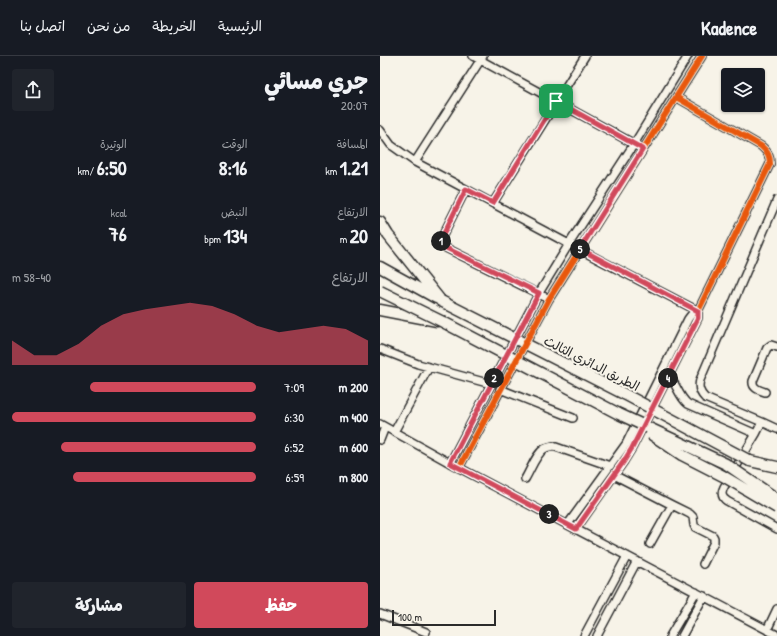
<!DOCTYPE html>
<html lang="ar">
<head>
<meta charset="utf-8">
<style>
  body { margin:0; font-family:"Patrick Hand","Playpen Sans Arabic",sans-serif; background:#20242c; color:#f1f3f6; direction:rtl; height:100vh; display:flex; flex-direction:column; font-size:15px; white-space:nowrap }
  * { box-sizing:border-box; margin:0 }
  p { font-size:13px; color:#9ea1a6 }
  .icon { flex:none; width:22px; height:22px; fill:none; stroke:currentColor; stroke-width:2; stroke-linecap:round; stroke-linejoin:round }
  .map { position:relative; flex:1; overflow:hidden; direction:ltr }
  .details { display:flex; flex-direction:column; background:#171b24; width:380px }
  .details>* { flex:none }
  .controls { position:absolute; left:341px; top:12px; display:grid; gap:8px }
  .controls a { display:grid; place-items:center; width:44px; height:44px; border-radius:4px; background:#171b24; box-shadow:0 1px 3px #0004; font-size:20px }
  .scale { position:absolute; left:12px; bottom:10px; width:104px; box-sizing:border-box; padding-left:4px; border:2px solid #2b2b2b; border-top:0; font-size:11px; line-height:14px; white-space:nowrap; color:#2b2b2b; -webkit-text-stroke:3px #f7f3e8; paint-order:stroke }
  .pin { position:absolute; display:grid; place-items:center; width:34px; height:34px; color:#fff; margin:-17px; border-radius:8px; box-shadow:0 2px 6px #0006 }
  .km { position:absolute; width:20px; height:20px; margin:-10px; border-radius:50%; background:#222; color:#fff; font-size:11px; line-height:20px; text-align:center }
  .round { display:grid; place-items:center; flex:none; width:42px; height:42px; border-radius:4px; background:#20242c }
  .headline { display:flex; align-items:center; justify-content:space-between; height:68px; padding:0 12px }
  h1 { font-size:22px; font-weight:800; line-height:30px }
  .stats { display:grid; grid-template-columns:repeat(3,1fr); gap:6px; height:68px; padding:4px 12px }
  .stats div { display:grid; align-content:center }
  .stats b { font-size:20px; font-weight:800 }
  .stats small { font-size:11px; font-weight:400 }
  .stats p { font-size:11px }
  .chart { height:112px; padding:8px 12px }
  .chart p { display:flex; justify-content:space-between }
  .chart svg { width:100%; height:72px; margin-top:4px; fill:#d1495b; opacity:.7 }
  .primary-button { display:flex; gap:8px; margin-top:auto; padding:8px 12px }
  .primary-button a { flex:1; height:46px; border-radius:4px; background:#d1495b; color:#fff; font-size:16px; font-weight:800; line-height:46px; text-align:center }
  .primary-button a+a { background:#20242c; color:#f1f3f6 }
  ul { padding:0 12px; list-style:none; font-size:13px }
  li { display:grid; grid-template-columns:64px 48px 1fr; align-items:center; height:30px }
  li i { height:10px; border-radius:5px; background:#d1495b }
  header { display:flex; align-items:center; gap:24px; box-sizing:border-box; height:56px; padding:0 20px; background:#171b24; border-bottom:1px solid #363941 }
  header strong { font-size:19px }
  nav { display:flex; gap:22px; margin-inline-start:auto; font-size:14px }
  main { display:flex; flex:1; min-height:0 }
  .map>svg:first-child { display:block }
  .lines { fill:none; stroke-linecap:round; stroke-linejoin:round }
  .minor-casing { stroke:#2b2b2b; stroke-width:10 }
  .highway-casing { stroke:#2b2b2b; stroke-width:13 }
  .minor { stroke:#f7f3e8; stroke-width:7 }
  .highway { stroke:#f7f3e8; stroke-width:10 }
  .highway-bridge-casing { stroke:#2b2b2b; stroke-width:13; stroke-linecap:butt }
  .highway-bridge { stroke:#f7f3e8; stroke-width:10 }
  .cycleway-casing { stroke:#f7f3e8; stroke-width:8 }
  .cycleway { stroke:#e8590c; stroke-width:6 }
  .route-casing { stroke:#fff; stroke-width:8 }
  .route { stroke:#d1495b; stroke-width:5 }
  .labels { text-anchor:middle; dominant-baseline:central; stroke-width:4; stroke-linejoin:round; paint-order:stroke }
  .street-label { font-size:13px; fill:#2b2b2b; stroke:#f7f3e8 }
</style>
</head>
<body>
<header>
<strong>Kadence</strong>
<nav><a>الرئيسية</a><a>الخريطة</a><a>من نحن</a><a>اتصل بنا</a></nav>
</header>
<main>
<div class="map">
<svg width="397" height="580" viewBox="0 0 397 580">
  <rect width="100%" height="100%" fill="#f7f3e8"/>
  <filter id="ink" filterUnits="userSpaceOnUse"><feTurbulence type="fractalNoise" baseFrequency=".025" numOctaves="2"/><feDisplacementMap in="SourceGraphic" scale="8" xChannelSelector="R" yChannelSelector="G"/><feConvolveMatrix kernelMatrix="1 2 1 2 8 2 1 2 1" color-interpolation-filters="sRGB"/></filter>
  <g filter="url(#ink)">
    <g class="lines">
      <!-- minor casing -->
      <g class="minor-casing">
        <path id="minor" d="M93,0L258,90
          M0,74L11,89L35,106L189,188L318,255
          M35,106L103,0
          M86,133L61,183L62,187L64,191L169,243
          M397,144L320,324C318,331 319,336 325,342L382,366L397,373
          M113,147L205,0
          M0,293L38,308L111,328
          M287,319C297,326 297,339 308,348L376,378
          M120,333L193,362
          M385,336C379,334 372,332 373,325L387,292L391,289L397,291
          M382,366L376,378L344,431C341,437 341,441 347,445L397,473
          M0,368L70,407L397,579
          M14,376L49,311
          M0,384L5,371
          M70,407L159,237L189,188L254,88L308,0
          M79,412L169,243L322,0
          M234,419L292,449L310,458L313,461L314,469L315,471L333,480L334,482V486L323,508
          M145,423C150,415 156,398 164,393C167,391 170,391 173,390L230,410
          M188,468L246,388L308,263L311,259L318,255
          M196,473L244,405L252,392L315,268L318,262V255L390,108C390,100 388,96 381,90L296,41
          M270,488L292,449
          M0,558L46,576
          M387,574L397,553
          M204,580L247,500
          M217,580L257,505
          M290,580L316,536
          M302,580L324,540"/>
      </g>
      <!-- highway casing -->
      <g class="highway-casing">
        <path id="highway" d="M0,166L8,179L61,245
          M0,211L56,242
          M0,254L57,265
          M370,405L397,411"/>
      </g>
      <!-- minor -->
      <use href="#minor" class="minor"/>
      <!-- highway -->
      <use href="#highway" class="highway"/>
      <!-- highway-bridge casing -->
      <g class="highway-bridge-casing">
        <path id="highway-bridge" d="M0,235L63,266L239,358L346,408L397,443
          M61,245L248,340L370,405
          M271,378L302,399L343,420L397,452"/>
      </g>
      <!-- highway-bridge -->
      <use href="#highway-bridge" class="highway-bridge"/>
      <!-- cycleway casing -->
      <g class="cycleway-casing">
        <path id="cycleway" d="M79,412L169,243L322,0
          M196,473L244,405L252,392L315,268L318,262V255L390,108C390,100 388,96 381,90L296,41"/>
      </g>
      <!-- cycleway -->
      <use href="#cycleway" class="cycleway"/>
    </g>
  </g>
  <g class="lines" filter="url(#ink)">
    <!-- route casing -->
    <g class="route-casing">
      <path id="route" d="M176,45L263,93L200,193L318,255V262L315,268L252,392L244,405L196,473L70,407L159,237L64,191L62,187L61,183L86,133L113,147Z"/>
    </g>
    <!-- route -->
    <use href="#route" class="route"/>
  </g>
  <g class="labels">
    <!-- street labels -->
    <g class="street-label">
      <text transform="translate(212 307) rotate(27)">الطريق الدائري الثالث</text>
    </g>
  </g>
</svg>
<div class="controls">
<a><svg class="icon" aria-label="layers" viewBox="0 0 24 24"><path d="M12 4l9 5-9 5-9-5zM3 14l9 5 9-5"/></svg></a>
</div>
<div class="scale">100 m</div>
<div class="pin" style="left:176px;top:45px;background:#1e9e55"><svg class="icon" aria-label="arrive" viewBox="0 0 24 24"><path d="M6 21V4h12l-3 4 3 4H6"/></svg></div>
<b class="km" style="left:61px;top:185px">1</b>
<b class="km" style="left:114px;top:322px">2</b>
<b class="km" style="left:169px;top:458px">3</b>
<b class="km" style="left:288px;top:322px">4</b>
<b class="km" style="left:200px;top:193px">5</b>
</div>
<section class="details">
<div class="headline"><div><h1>جري مسائي</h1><p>20:07</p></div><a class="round"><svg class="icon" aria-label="share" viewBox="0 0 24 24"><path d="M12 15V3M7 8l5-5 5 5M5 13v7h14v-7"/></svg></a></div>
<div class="stats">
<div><p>المسافة</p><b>1.21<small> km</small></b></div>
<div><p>الوقت</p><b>8:16</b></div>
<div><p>الوتيرة</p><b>6:50<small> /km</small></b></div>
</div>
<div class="stats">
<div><p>الارتفاع</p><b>20<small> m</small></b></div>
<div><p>النبض</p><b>134<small> bpm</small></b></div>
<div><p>kcal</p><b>76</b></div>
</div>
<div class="chart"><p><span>الارتفاع</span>40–58 m</p>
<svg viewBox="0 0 160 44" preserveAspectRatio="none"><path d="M0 44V29L10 38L20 38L30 31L40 20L50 13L60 10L70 8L80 6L90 8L100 13L110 20L120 24L130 22L140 20L150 22L160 29V44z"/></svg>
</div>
<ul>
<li><b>200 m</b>7:09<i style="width:68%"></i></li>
<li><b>400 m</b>6:30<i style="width:100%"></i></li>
<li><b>600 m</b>6:52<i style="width:80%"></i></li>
<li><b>800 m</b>6:59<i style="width:75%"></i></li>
</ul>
<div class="primary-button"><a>حفظ</a><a>مشاركة</a></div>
</section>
</main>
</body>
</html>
